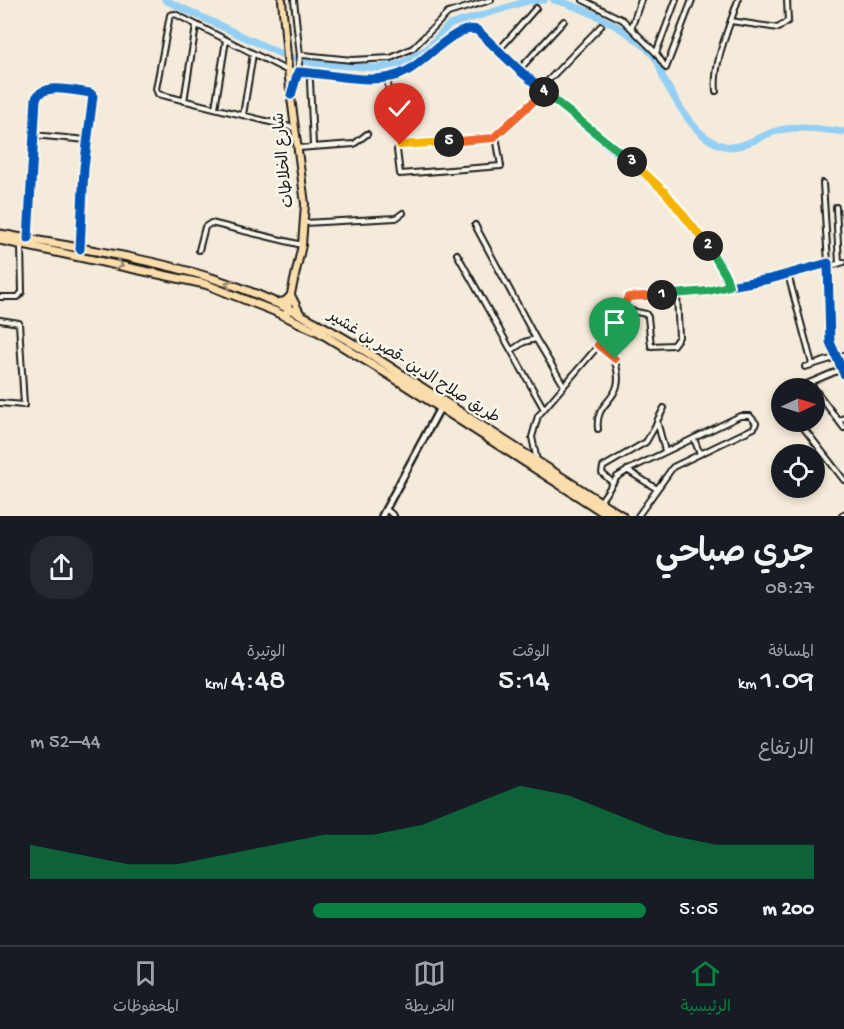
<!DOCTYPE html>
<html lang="ar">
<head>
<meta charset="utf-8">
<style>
  body { margin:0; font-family:"Gochi Hand","Playpen Sans Arabic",sans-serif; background:#242831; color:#f1f3f6; direction:rtl; height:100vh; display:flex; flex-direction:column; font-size:22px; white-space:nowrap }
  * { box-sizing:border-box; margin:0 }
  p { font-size:20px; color:#9ea1a6 }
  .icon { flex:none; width:33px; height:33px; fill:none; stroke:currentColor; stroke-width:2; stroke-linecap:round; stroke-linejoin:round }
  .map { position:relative; height:516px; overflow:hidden; direction:ltr }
  .side { display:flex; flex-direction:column; background:#171b24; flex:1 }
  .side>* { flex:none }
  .needle { width:39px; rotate:86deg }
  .buttons { position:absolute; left:771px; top:378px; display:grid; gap:12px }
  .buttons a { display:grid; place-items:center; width:54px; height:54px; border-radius:50%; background:#171b24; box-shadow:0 3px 9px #0003; font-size:30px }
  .pin { position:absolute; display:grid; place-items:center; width:51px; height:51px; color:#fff; margin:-62px -26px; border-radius:50% 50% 50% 0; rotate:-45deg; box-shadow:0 0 6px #0007 }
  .pin .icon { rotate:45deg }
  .km { position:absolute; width:30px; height:30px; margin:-15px; border-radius:50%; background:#222; color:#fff; font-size:16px; line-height:30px; text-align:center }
  .round { display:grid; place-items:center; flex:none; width:63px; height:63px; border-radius:24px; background:#242831 }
  .head { display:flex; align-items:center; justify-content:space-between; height:102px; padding:0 30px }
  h1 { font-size:33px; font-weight:600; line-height:45px }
  .figures { display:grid; grid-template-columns:repeat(3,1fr); gap:9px; height:102px; padding:6px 30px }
  .figures div { display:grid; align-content:center }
  .figures b { font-size:30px; font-weight:600 }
  .figures small { font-size:16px; font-weight:400 }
  .figures p { font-size:16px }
  .chart { height:168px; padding:12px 30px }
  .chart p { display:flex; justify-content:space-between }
  .chart svg { width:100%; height:108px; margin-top:6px; fill:#0b8043; opacity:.7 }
  ul { padding:0 30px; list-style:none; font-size:20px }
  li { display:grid; grid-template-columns:96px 72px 1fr; align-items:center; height:45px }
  li i { height:15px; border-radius:8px; background:#0b8043 }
  .menu { display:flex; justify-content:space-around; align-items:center; height:84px; border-top:2px solid #363941; background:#171b24; font-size:16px; color:#9ea1a6 }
  .menu a { display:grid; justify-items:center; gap:3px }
  .menu .active { color:#0b8043 }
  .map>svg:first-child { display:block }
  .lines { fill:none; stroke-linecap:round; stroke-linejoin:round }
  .river { stroke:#94d0f5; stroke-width:7 }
  .street-casing { stroke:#1c1c1c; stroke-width:8 }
  .secondary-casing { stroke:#1c1c1c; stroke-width:10 }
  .primary-casing { stroke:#1c1c1c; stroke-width:10 }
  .highway-casing { stroke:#1c1c1c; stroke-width:11 }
  .street { stroke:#fbf7ec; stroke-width:4 }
  .secondary { stroke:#fbf7ec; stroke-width:5 }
  .primary { stroke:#fbdcab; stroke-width:6 }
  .highway { stroke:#fbdcab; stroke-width:7 }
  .cycleway-casing { stroke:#fbf7ec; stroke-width:13 }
  .cycleway { stroke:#0057b8; stroke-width:9 }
  .oneway { stroke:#97866b }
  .split-1-casing { stroke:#fff; stroke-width:12 }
  .split-2-casing { stroke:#fff; stroke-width:12 }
  .split-3-casing { stroke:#fff; stroke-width:12 }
  .split-4-casing { stroke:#fff; stroke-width:12 }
  .split-5-casing { stroke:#fff; stroke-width:12 }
  .split-6-casing { stroke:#fff; stroke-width:12 }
  .split-1 { stroke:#f0652b; stroke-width:8 }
  .split-2 { stroke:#22a559; stroke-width:8 }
  .split-3 { stroke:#f5b400; stroke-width:8 }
  .split-4 { stroke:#22a559; stroke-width:8 }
  .split-5 { stroke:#f0652b; stroke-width:8 }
  .split-6 { stroke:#f5b400; stroke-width:8 }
  .labels { text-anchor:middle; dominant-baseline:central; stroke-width:5; stroke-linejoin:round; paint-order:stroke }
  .street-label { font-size:16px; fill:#1c1c1c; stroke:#fbf7ec }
</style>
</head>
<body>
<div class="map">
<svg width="844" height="516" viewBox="0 0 844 516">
  <rect width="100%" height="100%" fill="#f5ebda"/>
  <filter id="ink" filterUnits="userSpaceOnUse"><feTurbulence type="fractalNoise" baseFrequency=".0167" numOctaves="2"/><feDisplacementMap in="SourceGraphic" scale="12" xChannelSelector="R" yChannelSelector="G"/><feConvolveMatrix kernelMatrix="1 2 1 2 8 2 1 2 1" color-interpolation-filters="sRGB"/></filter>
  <g filter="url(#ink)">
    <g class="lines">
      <!-- river -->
      <path class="river" d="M165,0L283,55L312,63L378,68L400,64L427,49L449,25L528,1L544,0
        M554,0C584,7 638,33 656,59C660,65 661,73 664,80C678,104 695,139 724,146C744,151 765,131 785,129C804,126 825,130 844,132"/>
      <!-- street casing -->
      <g class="street-casing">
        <path id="street" d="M294,0L300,56
          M583,0L623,20L656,53L676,0
          M731,21L778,28L788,21L787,0
          M632,26L641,0
          M499,50L536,8
          M656,53L666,68L692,0
          M519,70L564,21
          M388,79L389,101L417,104
          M310,81L313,145
          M541,88L601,26
          M292,91L298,72L388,79C400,75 412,70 422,62C436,51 456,24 477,30L519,70L665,192L719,262L729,286L770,279L828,263L830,342L844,374
          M716,91C713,62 729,28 738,0
          M184,101L196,26
          M215,108L226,40
          M243,115L253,54
          M294,128L158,94L156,89L170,15L175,14L288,71L298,72L300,56L303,55L352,60L391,58L413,48L448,13L491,0
          M33,135L87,140
          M496,136L501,166L400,174L397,150L400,145L492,138L545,91
          M298,148L354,144L367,134
          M823,183L828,263
          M836,207L839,263
          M304,223L396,218L403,213
          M475,225L536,339
          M28,238L36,98C45,82 74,91 90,93L93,96L84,168L80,247
          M199,250L205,227L211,223L302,245
          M457,254L544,409
          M828,267L844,262
          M789,278L812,364
          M0,297H18L22,292L21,245
          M622,309L646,314L648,317L651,346L673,345L679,337L677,294
          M0,320L19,323L24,405L0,403
          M512,350L524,342L536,339L563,384
          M805,367L844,355
          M810,383L844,428
          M797,388L842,369
          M782,397V398
          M664,408L657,421L665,451
          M839,421L844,418
          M799,422L844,480
          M598,429C594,396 631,403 613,356L598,345
          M694,439L700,454
          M537,461L532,437L538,416L611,331L628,297L697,293L729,286
          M627,470L657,489
          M613,483L602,473L603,467L646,442L657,423
          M600,502L617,477L630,469L740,416H750L756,423L754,428L673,467L638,516
          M386,509L394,516
          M842,516L844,514"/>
      </g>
      <!-- secondary casing -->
      <g class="secondary-casing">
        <path id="secondary" d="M382,516L440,408"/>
      </g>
      <!-- primary casing -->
      <g class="primary-casing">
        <path id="primary" d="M282,0L290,90L305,204L302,245L286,316
          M274,303L285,301L291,295L301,315"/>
      </g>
      <!-- highway casing -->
      <g class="highway-casing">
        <path id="highway" d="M0,234C71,247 145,257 215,279C265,295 314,320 359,347L622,516
          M0,240L205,284L274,311L319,332L391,376L609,516"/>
      </g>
      <!-- street -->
      <use href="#street" class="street"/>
      <!-- secondary -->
      <use href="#secondary" class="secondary"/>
      <!-- primary -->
      <use href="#primary" class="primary"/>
      <!-- highway -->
      <use href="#highway" class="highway"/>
      <!-- cycleway casing -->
      <g class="cycleway-casing">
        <path id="cycleway" d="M291,95L298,72C332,73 376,88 407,71C426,61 455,24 477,30L519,70L665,192L719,262L729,286L770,279L828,263L830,342L844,374
          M28,239L36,98C45,82 74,91 90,93L93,96L84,168L80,249"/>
      </g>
      <!-- cycleway -->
      <use href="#cycleway" class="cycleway"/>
    </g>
    <!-- one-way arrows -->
    <defs><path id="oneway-chevron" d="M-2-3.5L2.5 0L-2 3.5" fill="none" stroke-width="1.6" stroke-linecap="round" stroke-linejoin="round" transform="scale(1.5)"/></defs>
    <g class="oneway">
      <use href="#oneway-chevron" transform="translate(119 265) rotate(12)"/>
      <use href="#oneway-chevron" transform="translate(229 284) rotate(-160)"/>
    </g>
  </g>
  <g class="lines" filter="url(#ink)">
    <!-- split-1 casing -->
    <g class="split-1-casing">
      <path id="split-1" d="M615,359L598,345L617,321L628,297L662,295"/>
    </g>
    <!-- split-2 casing -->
    <g class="split-2-casing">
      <path id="split-2" d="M662,295L708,291L729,286L726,276L708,246"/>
    </g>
    <!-- split-3 casing -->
    <g class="split-3-casing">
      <path id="split-3" d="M632,162L665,192L708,246"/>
    </g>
    <!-- split-4 casing -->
    <g class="split-4-casing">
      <path id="split-4" d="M544,92L632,162"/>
    </g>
    <!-- split-5 casing -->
    <g class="split-5-casing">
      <path id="split-5" d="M449,142L493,138L544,92"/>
    </g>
    <!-- split-6 casing -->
    <g class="split-6-casing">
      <path id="split-6" d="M400,145L449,142"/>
    </g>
    <!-- split-1 -->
    <use href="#split-1" class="split-1"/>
    <!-- split-2 -->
    <use href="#split-2" class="split-2"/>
    <!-- split-3 -->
    <use href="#split-3" class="split-3"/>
    <!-- split-4 -->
    <use href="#split-4" class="split-4"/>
    <!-- split-5 -->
    <use href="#split-5" class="split-5"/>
    <!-- split-6 -->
    <use href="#split-6" class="split-6"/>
  </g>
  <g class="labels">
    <!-- street labels -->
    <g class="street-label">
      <text transform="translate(285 160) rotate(-96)">شارع الخلاطات</text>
      <text transform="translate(413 368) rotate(32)">طريق صلاح الدين -قصر بن غشير</text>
    </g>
  </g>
</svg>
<div class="buttons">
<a><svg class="needle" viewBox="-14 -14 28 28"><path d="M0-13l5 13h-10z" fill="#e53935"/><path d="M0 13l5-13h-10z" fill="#9ea1a6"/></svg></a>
<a><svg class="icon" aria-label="locate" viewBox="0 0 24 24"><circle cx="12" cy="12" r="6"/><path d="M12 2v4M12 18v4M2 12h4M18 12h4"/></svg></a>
</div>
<div class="pin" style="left:615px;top:359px;background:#1e9e55"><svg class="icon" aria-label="arrive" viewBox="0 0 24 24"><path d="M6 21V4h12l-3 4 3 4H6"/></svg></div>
<div class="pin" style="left:400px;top:145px;background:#d93025"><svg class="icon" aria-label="check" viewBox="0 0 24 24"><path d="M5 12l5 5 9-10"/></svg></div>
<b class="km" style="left:662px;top:295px">1</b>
<b class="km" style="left:708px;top:246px">2</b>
<b class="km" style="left:632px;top:162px">3</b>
<b class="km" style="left:544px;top:92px">4</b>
<b class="km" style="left:449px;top:142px">5</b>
</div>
<section class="side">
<div class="head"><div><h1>جري صباحي</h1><p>08:27</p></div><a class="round"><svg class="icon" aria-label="share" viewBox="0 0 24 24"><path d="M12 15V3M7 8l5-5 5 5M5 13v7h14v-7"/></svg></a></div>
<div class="figures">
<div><p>المسافة</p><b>1.09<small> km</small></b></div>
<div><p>الوقت</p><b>5:14</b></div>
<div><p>الوتيرة</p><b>4:48<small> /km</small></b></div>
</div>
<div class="chart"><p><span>الارتفاع</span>44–52 m</p>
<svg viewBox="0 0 160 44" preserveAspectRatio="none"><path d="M0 44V30L10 34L20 38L30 38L40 34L50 30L60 26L70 26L80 22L90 14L100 6L110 10L120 18L130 26L140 30L150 30L160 30V44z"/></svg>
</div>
<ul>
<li><b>200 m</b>5:05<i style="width:54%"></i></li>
</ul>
</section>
<nav class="menu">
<a class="active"><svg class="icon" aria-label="home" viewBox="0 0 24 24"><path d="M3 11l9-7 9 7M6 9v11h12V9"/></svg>الرئيسية</a>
<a><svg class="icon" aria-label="map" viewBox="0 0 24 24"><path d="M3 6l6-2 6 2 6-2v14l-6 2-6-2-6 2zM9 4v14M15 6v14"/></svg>الخريطة</a>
<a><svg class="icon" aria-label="saved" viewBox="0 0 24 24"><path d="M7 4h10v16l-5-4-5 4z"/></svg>المحفوظات</a>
</nav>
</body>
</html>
